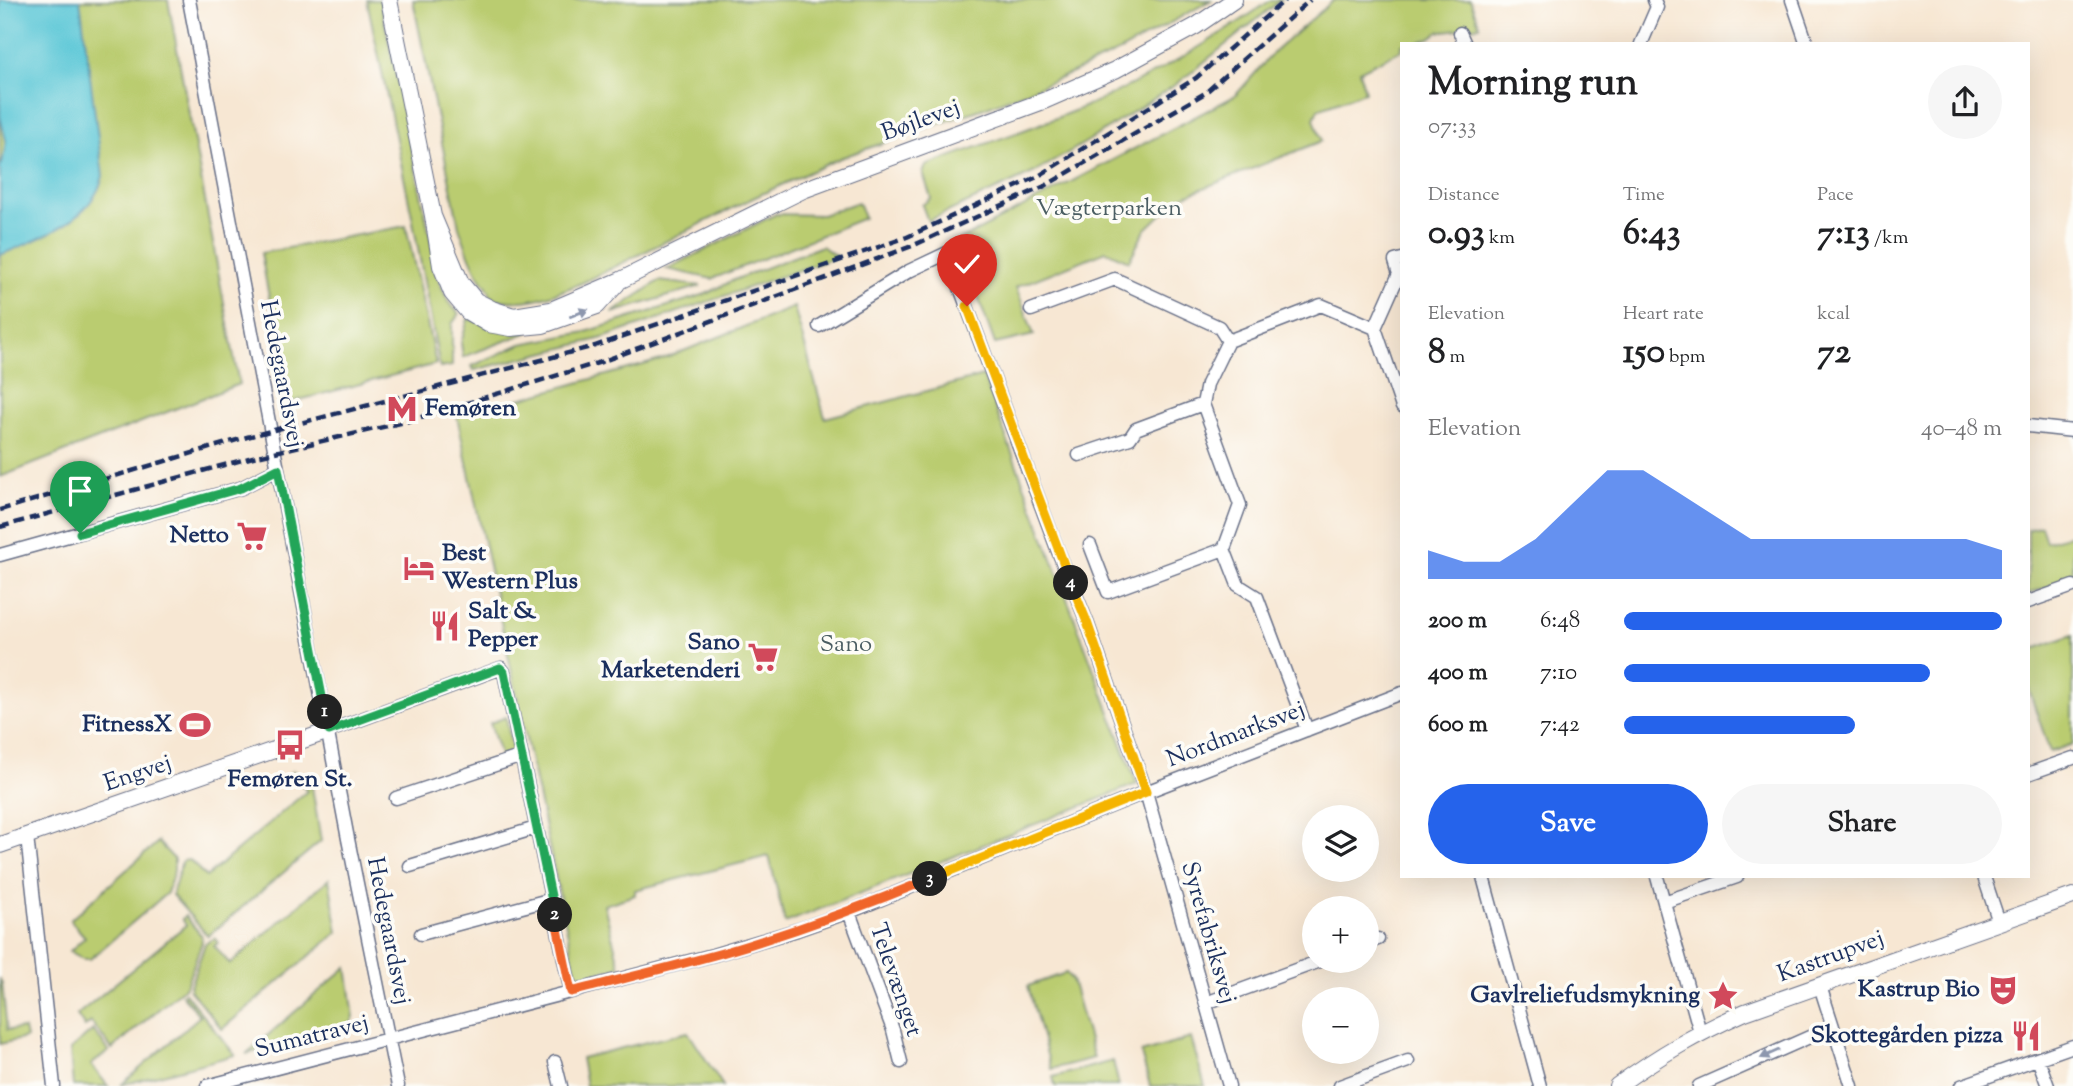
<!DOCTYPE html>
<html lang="en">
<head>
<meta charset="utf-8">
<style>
  body { margin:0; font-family:"Sorts Mill Goudy",serif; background:#f6f6f6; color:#202124; height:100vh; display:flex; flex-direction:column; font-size:26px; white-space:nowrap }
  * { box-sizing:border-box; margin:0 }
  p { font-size:23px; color:#757577 }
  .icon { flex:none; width:38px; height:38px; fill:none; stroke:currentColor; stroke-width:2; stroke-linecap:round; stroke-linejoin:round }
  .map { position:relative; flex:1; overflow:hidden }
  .sheet { position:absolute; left:1400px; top:42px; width:630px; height:836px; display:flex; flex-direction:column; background:#fff; border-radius:0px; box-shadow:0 7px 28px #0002 }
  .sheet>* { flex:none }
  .buttons { position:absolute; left:1302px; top:805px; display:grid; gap:14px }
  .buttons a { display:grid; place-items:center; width:77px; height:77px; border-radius:50%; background:#fff; box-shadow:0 7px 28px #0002; font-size:35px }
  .pin { position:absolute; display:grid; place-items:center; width:60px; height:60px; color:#fff; margin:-72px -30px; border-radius:50% 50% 50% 0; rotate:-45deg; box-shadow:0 0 7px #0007 }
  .pin .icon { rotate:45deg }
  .km { position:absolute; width:35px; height:35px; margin:-18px; border-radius:50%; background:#222; color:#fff; font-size:19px; line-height:35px; text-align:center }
  .round { display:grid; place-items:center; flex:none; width:74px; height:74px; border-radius:37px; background:#f6f6f6 }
  .headline { display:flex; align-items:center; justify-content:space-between; height:119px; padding:0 28px }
  h1 { font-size:38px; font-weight:700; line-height:52px }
  .stats { display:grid; grid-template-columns:repeat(3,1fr); gap:10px; height:119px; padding:7px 28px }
  .stats div { display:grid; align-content:center }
  .stats b { font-size:35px; font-weight:700 }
  .stats small { font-size:19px; font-weight:400 }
  .stats p { font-size:19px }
  .chart { height:196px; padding:14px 28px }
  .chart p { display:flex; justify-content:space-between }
  .chart svg { width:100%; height:126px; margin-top:7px; fill:#2563eb; opacity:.7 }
  .cta { display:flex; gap:14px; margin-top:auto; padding:14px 28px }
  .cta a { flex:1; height:80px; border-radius:42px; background:#2563eb; color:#fff; font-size:28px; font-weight:700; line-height:80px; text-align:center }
  .cta a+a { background:#f6f6f6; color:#202124 }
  ul { padding:0 28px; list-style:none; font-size:23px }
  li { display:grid; grid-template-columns:112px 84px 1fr; align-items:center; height:52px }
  li i { height:18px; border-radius:9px; background:#2563eb }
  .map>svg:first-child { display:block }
  .green { fill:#bacc70; stroke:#6a7e67; stroke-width:2 }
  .water { fill:#5cc7d7; stroke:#3c7b9a; stroke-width:2 }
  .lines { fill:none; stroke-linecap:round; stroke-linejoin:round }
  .minor-casing { stroke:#686f87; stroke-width:15 }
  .tertiary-casing { stroke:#686f87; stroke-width:18 }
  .minor { stroke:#fff; stroke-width:12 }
  .tertiary { stroke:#fff; stroke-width:16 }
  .rail { stroke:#1b2f5e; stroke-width:4.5; stroke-dasharray:10 5; stroke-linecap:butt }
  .oneway { fill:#8d97ae }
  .split-1-casing { stroke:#fff; stroke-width:14 }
  .split-2-casing { stroke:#fff; stroke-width:14 }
  .split-3-casing { stroke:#fff; stroke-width:14 }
  .split-4-casing { stroke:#fff; stroke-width:14 }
  .split-5-casing { stroke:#fff; stroke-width:14 }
  .split-1 { stroke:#22a559; stroke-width:9 }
  .split-2 { stroke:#22a559; stroke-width:9 }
  .split-3 { stroke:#f0652b; stroke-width:9 }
  .split-4 { stroke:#f5b400; stroke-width:9 }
  .split-5 { stroke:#f5b400; stroke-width:9 }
  .labels { text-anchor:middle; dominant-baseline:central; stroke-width:7; stroke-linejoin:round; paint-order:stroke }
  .street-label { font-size:24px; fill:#1b2f5e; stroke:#fdfcf7 }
  .park-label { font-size:24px; fill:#4b5e63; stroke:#fdfcf7 }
  .poi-label { font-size:24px; font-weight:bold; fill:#1b2f5e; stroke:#fdfcf7; text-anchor:end }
</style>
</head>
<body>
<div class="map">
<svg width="2073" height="1086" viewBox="0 0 2073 1086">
  <rect width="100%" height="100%" fill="#fdfcf7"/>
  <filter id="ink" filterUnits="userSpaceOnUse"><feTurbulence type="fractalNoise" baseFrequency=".0143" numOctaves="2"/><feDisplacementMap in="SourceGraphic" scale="14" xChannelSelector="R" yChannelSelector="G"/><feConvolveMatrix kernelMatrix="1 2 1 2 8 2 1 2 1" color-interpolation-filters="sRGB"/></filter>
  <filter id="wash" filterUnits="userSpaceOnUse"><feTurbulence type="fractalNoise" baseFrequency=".00686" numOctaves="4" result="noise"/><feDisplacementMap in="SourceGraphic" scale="28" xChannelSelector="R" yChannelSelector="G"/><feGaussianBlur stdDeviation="1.57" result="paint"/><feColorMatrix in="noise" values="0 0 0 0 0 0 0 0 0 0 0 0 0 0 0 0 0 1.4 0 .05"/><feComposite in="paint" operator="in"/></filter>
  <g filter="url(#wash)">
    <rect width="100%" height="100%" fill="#f7e7d3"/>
    <!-- green -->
    <path class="green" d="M0,0H168L239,384L0,477Z
      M367,0H380L440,284L448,301L459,314L452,324V366L440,368L412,216Z
      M413,0H1211L1122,50L1061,78L987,107L840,158L753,198L584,282C555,294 522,309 491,297C489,287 485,285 480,277C470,262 465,243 459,227Z
      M1271,0H1281L1178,83L1088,141L1035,172L928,221L922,205L931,198L923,173L926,166C980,145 1037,127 1091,104C1154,76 1214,40 1271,0Z
      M1334,0H1470L1480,26L1438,32L1430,38L1414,44H1402V50L1359,71L1365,92L1318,109L1314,119L1322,141L1178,198L1145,230L1129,261L1106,251L1016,287L1034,335L995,344L958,241L1235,96L1274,52Z
      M858,202L864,218L712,279L667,269L776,214L822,215Z
      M406,226L436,364L288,403L261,253Z
      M822,246L837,257L603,338L474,370L472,366L521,344L586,332L706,294L734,280Z
      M659,281L701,286L612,313Z
      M794,307L825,418L983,376L1137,784L785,923L769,856L635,890V895L604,905L620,967L577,977L457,416L661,360Z
      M468,319L526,333L463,357L461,343Z
      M2041,526L2046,542L2073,534V578L2028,594V530Z
      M2073,635V744L2050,752L2028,687V651Z
      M506,717L513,754L501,757L490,723Z
      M293,771L311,781L321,841L208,936L172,895L182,861L190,860L206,877L307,791L291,773Z
      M158,842L174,859V871L167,893L90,959H83L70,951L85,937L70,920Z
      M329,879L338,932L222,1029L189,989L205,944L215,938L218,943L214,946L230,964Z
      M185,916L201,935L202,942L186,986L112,1049L91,1022L85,1027L77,1015L186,925L182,919Z
      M347,967L354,1017L349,1027L246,1054Z
      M1066,973L1072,980L1094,1058L1051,1069L1028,986Z
      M0,980L2,983L7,1030L24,1029L26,1038L0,1044Z
      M185,993L235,1055L121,1085L200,1016L182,995Z
      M93,1030L109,1051L91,1065L108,1086H73L70,1050Z
      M688,1032L723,1086H586L581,1058Z
      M1191,1038L1205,1086H1150L1141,1053Z
      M1113,1061L1119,1086H1055L1053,1077Z"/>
    <!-- water -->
    <path class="water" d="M0,0H80L103,176C92,221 39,239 0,255V165L2,164L6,141L0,117Z"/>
  </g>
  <g filter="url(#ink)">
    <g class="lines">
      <!-- minor casing -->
      <g class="minor-casing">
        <path id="minor" d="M189,0L348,839L398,1086
          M1792,0L1807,44
          M1460,33L1465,44
          M1641,44L1657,7L1654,0
          M1031,310L1115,279L1219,327L1228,341
          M819,326L909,271L947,253L1058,551L1087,622L1146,792L1229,1086
          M1375,328L1402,407
          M2028,426L2073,431
          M1079,455L1130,438L1136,429L1203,404
          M1090,545L1108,592L1224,549L1238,585L1257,597L1307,730
          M1224,549L1240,505L1203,404L1207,384L1228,341L1321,305L1375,328L1399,274L1395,261L1402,259
          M0,555L241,488L278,469
          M2028,602L2073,586
          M329,731L501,668L504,672L571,992
          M2028,774L2073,758
          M396,798L522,756
          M27,836L54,1086
          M410,866L536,828
          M1483,877L1540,1086
          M1657,877L1700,1032
          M1984,877L1999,922
          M1664,902L1737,877
          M849,912L893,1030L901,1062
          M421,934L552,899
          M1367,943L1378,939
          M1820,986L1852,1086
          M1206,1003L1320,961
          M2038,1059L2048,1086
          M555,1062L561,1086
          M207,1086L713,955L797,930L849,912L1146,792L1402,693
          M1340,1086L1408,1061
          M1699,1086L1832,1027
          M1961,1086L2073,1046"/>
      </g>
      <!-- tertiary casing -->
      <g class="tertiary-casing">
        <path id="tertiary" d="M389,0L433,216L441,266L452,293L468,312L488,324L511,328L543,325L597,306L617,284
          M433,216L461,283L476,301L492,309L514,316L551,310L621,280L803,190L1046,100L1115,70L1196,26L1234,0
          M0,845L329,731
          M1617,1086C1661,1054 1696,1034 1745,1012L2073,896"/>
      </g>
      <!-- minor -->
      <use href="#minor" class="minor"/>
      <!-- tertiary -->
      <use href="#tertiary" class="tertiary"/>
      <!-- rail -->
      <path class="rail" d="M0,510L247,437L595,346L907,237L1037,177L1196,78L1285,0
        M0,527L253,457L405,422L601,362L912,246L1045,186L1205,93L1310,0"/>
    </g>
    <!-- one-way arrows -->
    <defs><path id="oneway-solid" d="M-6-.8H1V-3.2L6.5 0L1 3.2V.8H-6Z" transform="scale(1.75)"/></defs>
    <g class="oneway">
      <use href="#oneway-solid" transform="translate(579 313) rotate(-22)"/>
      <use href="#oneway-solid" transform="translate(1770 1054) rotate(156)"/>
    </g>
  </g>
  <g class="lines" filter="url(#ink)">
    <!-- split-1 casing -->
    <g class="split-1-casing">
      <path id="split-1" d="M80,533L241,488L278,469L325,712"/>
    </g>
    <!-- split-2 casing -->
    <g class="split-2-casing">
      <path id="split-2" d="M325,712L329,731L500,668L504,672L555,915"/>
    </g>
    <!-- split-3 casing -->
    <g class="split-3-casing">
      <path id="split-3" d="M555,915L571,992C621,979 672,967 722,953C793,932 862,907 930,879"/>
    </g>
    <!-- split-4 casing -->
    <g class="split-4-casing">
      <path id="split-4" d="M930,879L1146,792L1087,622L1071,583"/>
    </g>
    <!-- split-5 casing -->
    <g class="split-5-casing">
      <path id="split-5" d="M967,306L1071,583"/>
    </g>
    <!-- split-1 -->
    <use href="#split-1" class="split-1"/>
    <!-- split-2 -->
    <use href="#split-2" class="split-2"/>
    <!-- split-3 -->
    <use href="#split-3" class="split-3"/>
    <!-- split-4 -->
    <use href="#split-4" class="split-4"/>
    <!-- split-5 -->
    <use href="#split-5" class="split-5"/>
  </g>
  <!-- icons -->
  <defs>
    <g id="metro-bare" transform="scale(2.415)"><path d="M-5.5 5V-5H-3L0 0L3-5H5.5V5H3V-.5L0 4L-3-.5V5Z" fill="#d1495b" stroke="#fdfcf7" stroke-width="2.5" paint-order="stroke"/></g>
    <g id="supermarket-bare" transform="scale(2.415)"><path d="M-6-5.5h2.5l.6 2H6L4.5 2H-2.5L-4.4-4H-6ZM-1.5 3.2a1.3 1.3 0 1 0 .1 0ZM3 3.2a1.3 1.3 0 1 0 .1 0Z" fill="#d1495b" stroke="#fdfcf7" stroke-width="2.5" paint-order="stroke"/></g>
    <g id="hotel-bare" transform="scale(2.415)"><path d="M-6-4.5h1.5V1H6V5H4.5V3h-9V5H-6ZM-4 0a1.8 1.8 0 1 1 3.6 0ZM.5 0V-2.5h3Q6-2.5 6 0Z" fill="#d1495b" stroke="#fdfcf7" stroke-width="2.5" paint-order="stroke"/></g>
    <g id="restaurant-bare" transform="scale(2.415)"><path d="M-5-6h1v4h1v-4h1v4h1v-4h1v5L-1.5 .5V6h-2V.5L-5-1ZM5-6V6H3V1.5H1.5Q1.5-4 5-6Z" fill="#d1495b" stroke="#fdfcf7" stroke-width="2.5" paint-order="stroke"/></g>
    <g id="stadium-bare" transform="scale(2.415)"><path d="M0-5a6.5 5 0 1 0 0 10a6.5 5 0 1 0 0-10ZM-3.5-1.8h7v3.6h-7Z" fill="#d1495b" stroke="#fdfcf7" stroke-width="2.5" paint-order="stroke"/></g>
    <g id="bus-bare" transform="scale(2.415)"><path d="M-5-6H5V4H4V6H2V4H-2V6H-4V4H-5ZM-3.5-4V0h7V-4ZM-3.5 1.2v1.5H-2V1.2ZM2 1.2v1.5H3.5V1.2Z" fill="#d1495b" stroke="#fdfcf7" stroke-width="2.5" paint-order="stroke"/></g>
    <g id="theatre-bare" transform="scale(2.415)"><path d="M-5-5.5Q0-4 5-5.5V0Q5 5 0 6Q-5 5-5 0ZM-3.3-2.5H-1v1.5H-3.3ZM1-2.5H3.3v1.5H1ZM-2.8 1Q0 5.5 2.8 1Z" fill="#d1495b" stroke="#fdfcf7" stroke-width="2.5" paint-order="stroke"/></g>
    <g id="sight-bare" transform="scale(2.415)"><path d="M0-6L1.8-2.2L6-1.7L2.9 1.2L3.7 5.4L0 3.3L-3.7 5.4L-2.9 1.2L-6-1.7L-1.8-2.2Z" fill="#d1495b" stroke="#fdfcf7" stroke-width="2.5" paint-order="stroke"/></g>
  </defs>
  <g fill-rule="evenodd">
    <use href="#metro-bare" x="402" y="409"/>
    <use href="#supermarket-bare" x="252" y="536"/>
    <use href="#hotel-bare" x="419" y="568"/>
    <use href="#restaurant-bare" x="445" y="626"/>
    <use href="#supermarket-bare" x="763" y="657"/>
    <use href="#stadium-bare" x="195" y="725"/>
    <use href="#bus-bare" x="290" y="745"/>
    <use href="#theatre-bare" x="2003" y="990"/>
    <use href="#sight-bare" x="1723" y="996"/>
    <use href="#restaurant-bare" x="2026" y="1036"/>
  </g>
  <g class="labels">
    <!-- street labels -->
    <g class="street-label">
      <text transform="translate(921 121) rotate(-20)">Bøjlevej</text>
      <text transform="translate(281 374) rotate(79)">Hedegaardsvej</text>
      <text transform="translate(1236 735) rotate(-21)">Nordmarksvej</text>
      <text transform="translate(138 774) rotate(-19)">Engvej</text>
      <text transform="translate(388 931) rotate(79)">Hedegaardsvej</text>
      <text transform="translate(1208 933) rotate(74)">Syrefabriksvej</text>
      <text transform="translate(1831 957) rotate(-20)">Kastrupvej</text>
      <text transform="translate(895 980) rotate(71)">Televænget</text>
      <text transform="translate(312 1037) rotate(-14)">Sumatravej</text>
    </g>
    <!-- park labels -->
    <g class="park-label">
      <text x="1109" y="209">Vægterparken</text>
      <text x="846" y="645">Sano</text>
    </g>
    <!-- poi labels -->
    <g class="poi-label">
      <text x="425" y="409" text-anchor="start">Femøren</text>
      <text x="229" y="536">Netto</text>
      <text x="442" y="554" text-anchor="start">Best<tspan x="442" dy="28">Western Plus</tspan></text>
      <text x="468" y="612" text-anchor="start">Salt &amp;<tspan x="468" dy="28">Pepper</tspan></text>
      <text x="740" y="643">Sano<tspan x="740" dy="28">Marketenderi</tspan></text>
      <text x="172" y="725">FitnessX</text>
      <text x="290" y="780" text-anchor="middle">Femøren St.</text>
      <text x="1980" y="990">Kastrup Bio</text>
      <text x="1700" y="996">Gavlreliefudsmykning</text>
      <text x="2003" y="1036">Skottegården pizza</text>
    </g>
  </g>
</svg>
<div class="buttons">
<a><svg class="icon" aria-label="layers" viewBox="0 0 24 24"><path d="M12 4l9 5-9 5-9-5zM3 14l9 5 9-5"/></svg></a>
<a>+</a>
<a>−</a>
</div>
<div class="pin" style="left:80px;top:533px;background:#1e9e55"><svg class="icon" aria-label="arrive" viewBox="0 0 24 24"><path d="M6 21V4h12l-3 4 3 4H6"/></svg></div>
<div class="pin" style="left:967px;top:306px;background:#d93025"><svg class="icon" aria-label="check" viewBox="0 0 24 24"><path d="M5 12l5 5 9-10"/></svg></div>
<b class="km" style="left:325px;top:712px">1</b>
<b class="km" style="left:555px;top:915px">2</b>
<b class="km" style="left:930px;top:879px">3</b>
<b class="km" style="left:1071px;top:583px">4</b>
<section class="sheet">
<div class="headline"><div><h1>Morning run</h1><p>07:33</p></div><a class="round"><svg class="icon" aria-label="share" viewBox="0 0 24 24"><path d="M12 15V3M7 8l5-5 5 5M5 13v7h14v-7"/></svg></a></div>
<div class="stats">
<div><p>Distance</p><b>0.93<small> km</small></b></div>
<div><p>Time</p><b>6:43</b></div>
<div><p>Pace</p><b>7:13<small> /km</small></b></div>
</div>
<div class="stats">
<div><p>Elevation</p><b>8<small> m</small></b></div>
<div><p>Heart rate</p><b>150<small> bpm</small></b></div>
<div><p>kcal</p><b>72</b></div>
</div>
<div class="chart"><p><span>Elevation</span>40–48 m</p>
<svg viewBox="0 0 160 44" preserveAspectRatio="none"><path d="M0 44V34L10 38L20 38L30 30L40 18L50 6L60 6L70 14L80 22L90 30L100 30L110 30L120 30L130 30L140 30L150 30L160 34V44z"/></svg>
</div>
<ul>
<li><b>200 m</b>6:48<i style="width:100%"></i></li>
<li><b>400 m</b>7:10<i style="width:81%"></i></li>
<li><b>600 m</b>7:42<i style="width:61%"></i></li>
</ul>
<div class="cta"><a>Save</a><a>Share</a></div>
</section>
</div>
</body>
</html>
